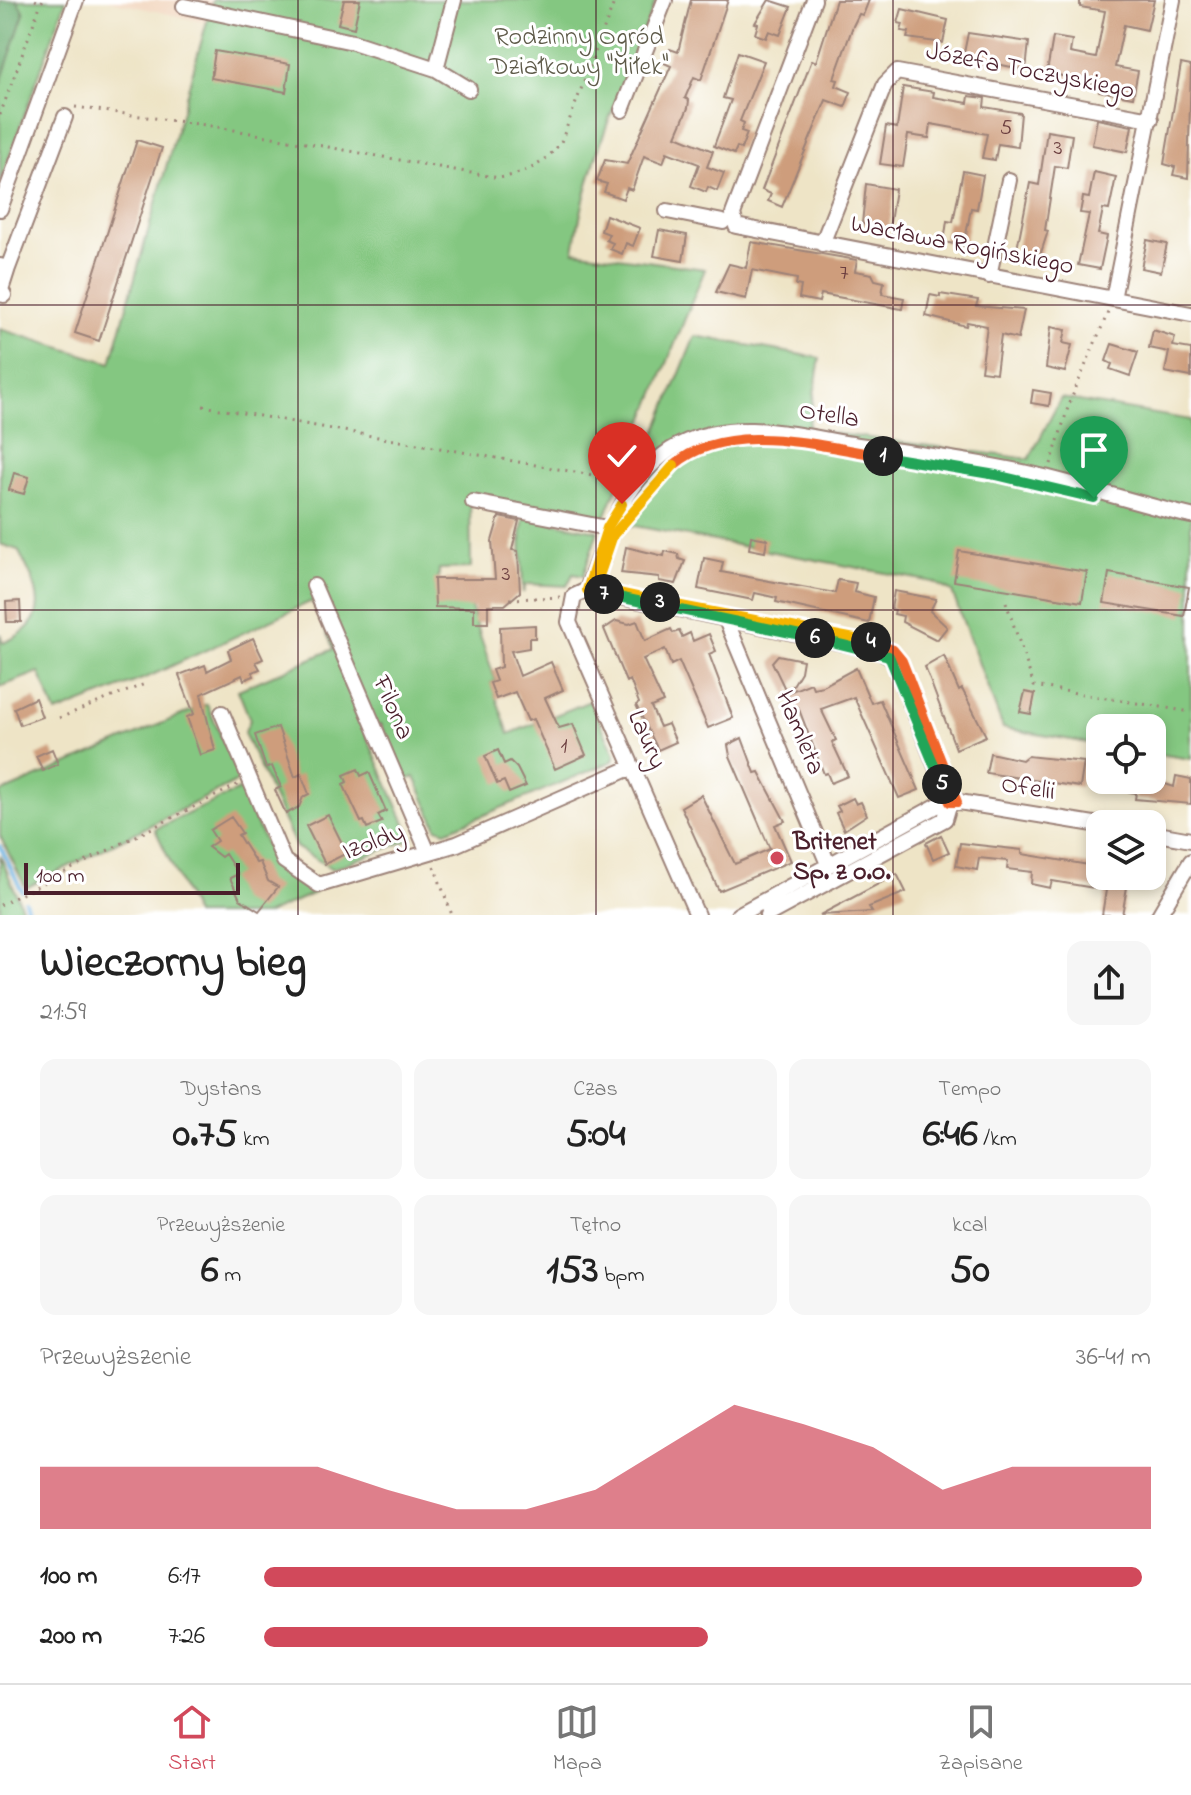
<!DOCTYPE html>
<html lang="pl">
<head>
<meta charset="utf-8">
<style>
  body { margin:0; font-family:"Indie Flower",sans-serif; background:#f6f6f6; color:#222; height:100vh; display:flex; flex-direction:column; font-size:30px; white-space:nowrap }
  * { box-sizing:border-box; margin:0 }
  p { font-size:26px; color:#767676 }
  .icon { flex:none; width:44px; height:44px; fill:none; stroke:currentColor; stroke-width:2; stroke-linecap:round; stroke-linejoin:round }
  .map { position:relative; height:915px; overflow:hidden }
  .panel { display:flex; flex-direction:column; background:#fff; flex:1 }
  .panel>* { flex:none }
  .controls { position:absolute; left:1086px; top:714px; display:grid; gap:16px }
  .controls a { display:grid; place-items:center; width:80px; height:80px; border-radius:16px; background:#fff; box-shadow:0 4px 12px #0003; font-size:40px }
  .scale { position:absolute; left:24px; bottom:20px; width:216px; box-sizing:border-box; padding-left:8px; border:4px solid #4a1f2b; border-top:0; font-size:22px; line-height:28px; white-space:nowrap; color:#4a1f2b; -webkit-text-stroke:6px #fff; paint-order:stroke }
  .pin { position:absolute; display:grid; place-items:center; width:68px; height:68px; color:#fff; margin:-82px -34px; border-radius:50% 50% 50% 0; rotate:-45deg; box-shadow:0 0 8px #0007 }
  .pin .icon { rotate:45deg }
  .km { position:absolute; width:40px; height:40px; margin:-20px; border-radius:50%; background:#222; color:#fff; font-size:22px; line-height:40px; text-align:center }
  .round { display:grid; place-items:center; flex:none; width:84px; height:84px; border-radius:16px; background:#f6f6f6 }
  .summary { display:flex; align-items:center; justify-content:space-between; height:136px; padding:0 40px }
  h1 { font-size:44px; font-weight:700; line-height:60px }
  .figures { display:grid; grid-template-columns:repeat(3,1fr); gap:12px; height:136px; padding:8px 40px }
  .figures div { display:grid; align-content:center; border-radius:16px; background:#f6f6f6; text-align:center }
  .figures b { font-size:40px; font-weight:700 }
  .figures small { font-size:22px; font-weight:400 }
  .figures p { font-size:22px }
  .chart { height:224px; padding:16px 40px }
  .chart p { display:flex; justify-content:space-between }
  .chart svg { width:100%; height:144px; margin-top:8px; fill:#d1495b; opacity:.7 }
  ul { padding:0 40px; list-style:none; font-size:26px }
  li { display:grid; grid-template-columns:128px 96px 1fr; align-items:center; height:60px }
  li i { height:20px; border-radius:10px; background:#d1495b }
  .tabs { display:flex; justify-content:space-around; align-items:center; height:112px; border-top:2px solid #e0e0e0; background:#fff; font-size:22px; color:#767676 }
  .tabs a { display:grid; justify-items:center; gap:4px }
  .tabs .selected { color:#d1495b }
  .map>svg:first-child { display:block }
  .built { fill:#f2d5bd }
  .green { fill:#84c781; stroke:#677356; stroke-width:2 }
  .forest { fill:#6bac6f; stroke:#5a664d; stroke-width:2 }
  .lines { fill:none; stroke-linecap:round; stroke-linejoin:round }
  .stream { stroke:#6db4e4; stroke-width:4 }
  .building { fill:#ce9d7b }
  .minor-casing { stroke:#9c8278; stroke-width:18 }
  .path { stroke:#9c8278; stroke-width:3; stroke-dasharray:2 6; stroke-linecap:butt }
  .minor { stroke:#fff; stroke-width:14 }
  .split-1-casing { stroke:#fff; stroke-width:16 }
  .split-2-casing { stroke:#fff; stroke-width:16 }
  .split-3-casing { stroke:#fff; stroke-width:16 }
  .split-4-casing { stroke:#fff; stroke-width:16 }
  .split-5-casing { stroke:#fff; stroke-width:16 }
  .split-6-casing { stroke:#fff; stroke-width:16 }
  .split-7-casing { stroke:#fff; stroke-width:16 }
  .split-8-casing { stroke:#fff; stroke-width:16 }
  .split-1 { stroke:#22a559; stroke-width:10 }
  .split-2 { stroke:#f0652b; stroke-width:10 }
  .split-3 { stroke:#f5b400; stroke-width:10 }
  .split-4 { stroke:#f5b400; stroke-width:10 }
  .split-5 { stroke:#f0652b; stroke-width:10 }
  .split-6 { stroke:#22a559; stroke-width:10 }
  .split-7 { stroke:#22a559; stroke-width:10 }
  .split-8 { stroke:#f5b400; stroke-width:10 }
  .grid { fill:none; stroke:#4a1f2b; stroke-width:2; stroke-opacity:0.55 }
  .poi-dot { fill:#d1495b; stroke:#fff; stroke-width:3 }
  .labels { text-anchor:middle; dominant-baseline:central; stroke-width:6; stroke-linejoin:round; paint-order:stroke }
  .number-label { font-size:22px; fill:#6b3e3f }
  .park-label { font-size:26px; fill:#5e5a49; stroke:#fff }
  .street-label { font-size:26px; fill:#4a1f2b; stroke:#fff }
  .poi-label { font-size:26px; font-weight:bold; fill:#4a1f2b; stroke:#fff; text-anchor:start }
</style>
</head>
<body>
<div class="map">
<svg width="1191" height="915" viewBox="0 0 1191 915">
  <rect width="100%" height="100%" fill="#fff"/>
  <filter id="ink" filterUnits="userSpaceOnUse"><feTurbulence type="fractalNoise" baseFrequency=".0125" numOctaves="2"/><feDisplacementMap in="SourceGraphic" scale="16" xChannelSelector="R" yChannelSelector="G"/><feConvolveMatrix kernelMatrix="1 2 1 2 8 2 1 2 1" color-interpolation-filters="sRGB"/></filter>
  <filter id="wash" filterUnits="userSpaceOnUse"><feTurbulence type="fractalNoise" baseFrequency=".006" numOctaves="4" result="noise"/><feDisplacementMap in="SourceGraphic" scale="32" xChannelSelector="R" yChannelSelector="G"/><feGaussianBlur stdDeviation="1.8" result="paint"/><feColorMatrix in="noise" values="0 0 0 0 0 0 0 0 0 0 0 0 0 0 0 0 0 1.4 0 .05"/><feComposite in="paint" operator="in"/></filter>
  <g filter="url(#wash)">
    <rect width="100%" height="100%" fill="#eee4c6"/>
    <!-- built -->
    <path class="built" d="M106,0H213L205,22Z"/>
    <!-- green -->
    <path class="green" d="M17,0H66L0,182V81L24,13Z
      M213,0H656C623,85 587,160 574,251L705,269L603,522L470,498L471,568L439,569L437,604H470C477,626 486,655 496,681L491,683L509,734L590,701L615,754L613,761L446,831L437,828L415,777L406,780L381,724L366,735L412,839L332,869L296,847L244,733L250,720L238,690L334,649L312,601L150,676L56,713L39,672L0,687V633L3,643C55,622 39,589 18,550L0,544V329L111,363Z
      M695,336L820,358L808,430L1029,459L1061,398L1191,420V759L1152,753V728H1100V745L1003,728L952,592L933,582L619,523Z
      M524,517L598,531L583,576L573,574L567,586L526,584L523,593L521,534Z
      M207,704L240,780L26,888L0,836V793Z
      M241,789L277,870L314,893L265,915H195L155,829Z
      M0,855L25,915H0Z"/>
    <!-- forest -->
    <path class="forest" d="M17,0L24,13L0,85V1Z"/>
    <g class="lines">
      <!-- stream -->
      <path class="stream" d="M0,846L22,891
        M25,901L30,915"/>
    </g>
    <g id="blocks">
      <!-- building -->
      <path class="building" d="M344,0H360L354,28L338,24Z
        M691,0H728L701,80L694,77L685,98L689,100L688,108L676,136L713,151L707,167L724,173L717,191L708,187L706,192L691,186L699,164L667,152L663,163L644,156L632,190L627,188L623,199L604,192L607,184L597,181L605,160L627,164L671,66L664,63L670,49L678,52Z
        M769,0L791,7L780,35L769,31L766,38L755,34L758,24L755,23Z
        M836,0H869L863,15L859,14L853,26L834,79L838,80L836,86L851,92L845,107L826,100L782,207L768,201L771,194L762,190L812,60L816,62Z
        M1080,0H1154L1147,30L1124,25L1115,67L1138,71L1133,97L1099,91L1100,86L1047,72L1053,37L1072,40L1070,53L1096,58L1105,11L1080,7Z
        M902,9L948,20L943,43L907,38L909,32L901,31L903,24L898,23Z
        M968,33L1029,42L1026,70L968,58L969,54L964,53Z
        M215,51L290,64L286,92L211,78Z
        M738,52L764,61L740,121L744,123L741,131L747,133L741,149L737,147L734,154L714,146L731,100L723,98Z
        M1181,64L1191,66L1188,178L1173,175L1175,167L1164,164Z
        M903,87L934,92L933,97L968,103L969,96L985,98L984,107L1021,113L1018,147L998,144L995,160L982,158L987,134L931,124L929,138L908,135L903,167L880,164L886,126L897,128Z
        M1097,119L1132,126L1127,152L1092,145Z
        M1047,131L1072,135L1067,168L1055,166L1045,230L1048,231L1037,265L1015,259L1030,183L1039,185Z
        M137,140L162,148L99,341L75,333Z
        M963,171L983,175L977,209L971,208L964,246L944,242L947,221L953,222Z
        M1094,172L1116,177L1109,210L1103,209L1098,234L1107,236L1100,269L1078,265L1089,214L1080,213L1083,197L1089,198Z
        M866,184L895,189L889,229L862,224Z
        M606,215L640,228L633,246L626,243L622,254L610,249L613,243L606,240L609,234L601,231Z
        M659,230L687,235L683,261L654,256Z
        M1147,240L1167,244L1161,272L1141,268Z
        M751,242L857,260L855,271L872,274L875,280L884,282L882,294L904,298L902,309L821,294L819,302L799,298L801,286L796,285L797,279L752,270L746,299L716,292L729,264L746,268Z
        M940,294L978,300L976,306L1024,310L1018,339L1001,335L996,373L981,371L987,326L967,322L966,326L926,316L930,295L940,297Z
        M1051,327L1066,330L1063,343L1072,345L1065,372L1046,368Z
        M1153,330L1175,337L1173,346L1191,349V377L1165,372L1169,352L1149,348Z
        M1112,344L1138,352L1130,376L1110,369L1112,364L1106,361Z
        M1033,390L1051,393L1049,406L1031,403Z
        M14,473L29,477L24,494L9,490Z
        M499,517L519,521L512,550L518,551L520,592L505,605H488V623H474V608L435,607L434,579H495L492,541Z
        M751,536L767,539L765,552L749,549Z
        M626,547L664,556L665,551L678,554L679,559L685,561L676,584L659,581V577L621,573Z
        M959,551L1087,572L1082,602L954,581Z
        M704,558L723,562L721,572L835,593L838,580L856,583L854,592L874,597L869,623L776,602L777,598L755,593L753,600L698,589Z
        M1109,573L1189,587L1184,616L1104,603Z
        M894,591L936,599L930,611L947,627L937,640L902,622L903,616L894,614L895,610L891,609Z
        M20,601L21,622H7L6,602Z
        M616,621L629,624L637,621L645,641L671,629L673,633L679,631L682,637L690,633L693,641L709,634L716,651L709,654L733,718L708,728L679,661L671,665L665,649L643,659L663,702L651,707L660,727L668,724L676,742L658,750L636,705L639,703L630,680L626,682L604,629Z
        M535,625V638H529V648L511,651L520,676L551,662L563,690L545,698L559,728L573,724L586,755L555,769L533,719L528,721L515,692L496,699L490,683L496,681L492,670L501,667L500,627Z
        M253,638L263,659L256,662L260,669L252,672L254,676L244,680L242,675L201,694L215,750L200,755L187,717L194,714L179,675L205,665L207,671L231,659L228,650Z
        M778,655L803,660L801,672L789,692L811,683L813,688L823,686L856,668L871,703L880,700L919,790L899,798L854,697L821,709L836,740L832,742L848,776L831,783L827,773L824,774L798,707L794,708L772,662Z
        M944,656L959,691L962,689L986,736L956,749L925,667Z
        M1025,692L1035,694L1031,714L1020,712Z
        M35,698L42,717L20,725L14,708Z
        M278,727L295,777L301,774L309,794L303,797L299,807L286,814L275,790L281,787L272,766L266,768L255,735Z
        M742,738L755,773L759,772L785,821L775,825L791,861L719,891L681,807L701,795L735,864L770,849L730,756L728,745Z
        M52,749L58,764L43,771L36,756Z
        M498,750L504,764L510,761L517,768L526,786L509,793L504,781L497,784L485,756Z
        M990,753L1022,760L1027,756L1084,762L1080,787L986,773Z
        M358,769L361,776L369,772L386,811L378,815L382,822L367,828L364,821L361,822L343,784L347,782L344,775Z
        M1176,776L1191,779V804L1135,799L1136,793L1094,786V780H1153L1174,787Z
        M853,798L856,804L861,802L867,815L844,830L836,813L840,811L837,806Z
        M328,815L347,853L325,864L306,826Z
        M231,817L242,833L238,835L256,863L260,862L268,881L278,887L259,911L240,899L230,878L238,874L225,854L221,857L208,847L217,841L210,830Z
        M941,835L949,852L933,859L926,843Z
        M960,843L1022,850V854L1095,866L1093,876H1129L1122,915H1102L1106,890L1052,881L1050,888L1031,884L1032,872L1007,869L1008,861L979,858L977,870L956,866Z
        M897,874L906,892L869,907L872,912L820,915Z"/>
    </g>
  </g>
  <g filter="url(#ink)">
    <use href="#blocks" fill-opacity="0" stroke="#9c8278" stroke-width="2"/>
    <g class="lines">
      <!-- minor casing -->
      <g class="minor-casing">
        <path id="minor" d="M814,0L733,214L736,226L1191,314
          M184,6L353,42L436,69L454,0
          M436,69L469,89
          M622,110L665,0
          M0,209L76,0
          M667,211L723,222
          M822,244L885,84L897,72L1151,119
          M0,266L8,268L65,117
          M989,276L1009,180
          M4,295L1,290L8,268
          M1113,299L1173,0
          M473,502L607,528
          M314,586L427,850
          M587,590C604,540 628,471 679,445C733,417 796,435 852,444C912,453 973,461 1032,474C1086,486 1137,504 1191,516
          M587,590L876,650L889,656L895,664L950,802L945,819L767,915
          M587,590L574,596L569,622L697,915
          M726,620L828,864
          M222,713L284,861L319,885L457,844L632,767
          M1152,833L1191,840
          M738,915L942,803L959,802L1100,825
          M1159,915L1191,861"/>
      </g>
      <!-- path -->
      <path class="path" d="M35,0L41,3L43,0
        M75,107L212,126L499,178C526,173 544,165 561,142L615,0
        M0,115L41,3
        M203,406L620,480
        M1051,464L1069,404L1109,310
        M640,505L671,468
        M510,599L562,597
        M1006,602L1034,686L1191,712
        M59,718L145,684
        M434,866L452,915
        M0,905L239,784"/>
      <!-- minor -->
      <use href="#minor" class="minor"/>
    </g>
  </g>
  <g class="lines" filter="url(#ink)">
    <!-- split-1 casing -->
    <g class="split-1-casing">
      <path id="split-1" d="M883,456L996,475L1094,498"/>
    </g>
    <!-- split-2 casing -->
    <g class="split-2-casing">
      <path id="split-2" d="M674,465C728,418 820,447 883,456"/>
    </g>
    <!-- split-3 casing -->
    <g class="split-3-casing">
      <path id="split-3" d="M660,602L595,588L613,535L674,465"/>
    </g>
    <!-- split-4 casing -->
    <g class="split-4-casing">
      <path id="split-4" d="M660,602L871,642"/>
    </g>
    <!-- split-5 casing -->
    <g class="split-5-casing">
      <path id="split-5" d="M871,642L893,650L902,661L957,802H950L942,784"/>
    </g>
    <!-- split-6 casing -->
    <g class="split-6-casing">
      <path id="split-6" d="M815,638L889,656L942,784"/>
    </g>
    <!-- split-7 casing -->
    <g class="split-7-casing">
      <path id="split-7" d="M604,594L815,638"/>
    </g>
    <!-- split-8 casing -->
    <g class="split-8-casing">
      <path id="split-8" d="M604,594L587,590L607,528L622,504"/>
    </g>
    <!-- split-1 -->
    <use href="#split-1" class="split-1"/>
    <!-- split-2 -->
    <use href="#split-2" class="split-2"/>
    <!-- split-3 -->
    <use href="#split-3" class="split-3"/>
    <!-- split-4 -->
    <use href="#split-4" class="split-4"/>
    <!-- split-5 -->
    <use href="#split-5" class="split-5"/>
    <!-- split-6 -->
    <use href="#split-6" class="split-6"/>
    <!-- split-7 -->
    <use href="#split-7" class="split-7"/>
    <!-- split-8 -->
    <use href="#split-8" class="split-8"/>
  </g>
  <!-- grid -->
  <path class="grid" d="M298,0V915M596,0V915M893,0V915M0,305H1191M0,610H1191"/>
  <!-- markers -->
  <circle class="poi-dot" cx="777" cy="858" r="8"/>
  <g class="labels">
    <!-- number labels -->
    <g class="number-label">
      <text x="1006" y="129">5</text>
      <text x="1058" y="149">3</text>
      <text x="844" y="274">7</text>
      <text x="506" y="575">3</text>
      <text x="564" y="747">1</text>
    </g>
    <!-- park labels -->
    <g class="park-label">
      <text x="579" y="38">Rodzinny Ogród<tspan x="579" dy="30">Działkowy "Miłek"</tspan></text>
    </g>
    <!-- street labels -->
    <g class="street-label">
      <text transform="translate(1030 72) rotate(11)">Józefa Toczyskiego</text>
      <text transform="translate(962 246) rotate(11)">Wacława Rogińskiego</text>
      <text transform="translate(829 416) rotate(9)">Otella</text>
      <text transform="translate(392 708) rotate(66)">Filona</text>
      <text transform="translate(799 733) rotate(67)">Hamleta</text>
      <text transform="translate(646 740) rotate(66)">Laury</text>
      <text transform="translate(1028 789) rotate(9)">Ofelii</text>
      <text transform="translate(374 843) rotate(-20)">Izoldy</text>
    </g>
    <!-- poi labels -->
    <g class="poi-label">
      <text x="793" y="843">Britenet<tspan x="793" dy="30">Sp. z o.o.</tspan></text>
    </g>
  </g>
</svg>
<div class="controls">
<a><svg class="icon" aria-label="locate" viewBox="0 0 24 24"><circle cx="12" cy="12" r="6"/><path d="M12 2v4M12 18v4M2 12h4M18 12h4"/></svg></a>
<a><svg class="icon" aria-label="layers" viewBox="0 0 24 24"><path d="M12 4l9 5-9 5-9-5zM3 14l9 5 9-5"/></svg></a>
</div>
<div class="scale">100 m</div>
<div class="pin" style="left:1094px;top:498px;background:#1e9e55"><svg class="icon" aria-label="arrive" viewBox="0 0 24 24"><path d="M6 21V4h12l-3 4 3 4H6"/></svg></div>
<div class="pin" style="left:622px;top:504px;background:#d93025"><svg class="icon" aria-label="check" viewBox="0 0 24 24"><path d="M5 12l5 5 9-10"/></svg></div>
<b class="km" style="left:883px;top:456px">1</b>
<b class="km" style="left:660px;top:602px">3</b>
<b class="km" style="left:871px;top:642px">4</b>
<b class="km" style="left:942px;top:784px">5</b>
<b class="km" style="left:815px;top:638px">6</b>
<b class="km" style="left:604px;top:594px">7</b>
</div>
<section class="panel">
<div class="summary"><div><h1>Wieczorny bieg</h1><p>21:59</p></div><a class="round"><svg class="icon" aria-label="share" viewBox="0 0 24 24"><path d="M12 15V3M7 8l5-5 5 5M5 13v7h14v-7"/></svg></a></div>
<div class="figures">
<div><p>Dystans</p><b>0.75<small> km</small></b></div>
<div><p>Czas</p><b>5:04</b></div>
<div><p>Tempo</p><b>6:46<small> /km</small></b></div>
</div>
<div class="figures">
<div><p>Przewyższenie</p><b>6<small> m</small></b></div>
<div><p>Tętno</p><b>153<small> bpm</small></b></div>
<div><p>kcal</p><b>50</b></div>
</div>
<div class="chart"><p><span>Przewyższenie</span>36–41 m</p>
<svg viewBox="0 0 160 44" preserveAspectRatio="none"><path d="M0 44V25L10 25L20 25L30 25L40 25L50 32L60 38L70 38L80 32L90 19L100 6L110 12L120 19L130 32L140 25L150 25L160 25V44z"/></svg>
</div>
<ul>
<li><b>100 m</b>6:17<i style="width:99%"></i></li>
<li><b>200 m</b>7:26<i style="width:50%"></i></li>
</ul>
</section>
<nav class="tabs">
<a class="selected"><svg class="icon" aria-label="home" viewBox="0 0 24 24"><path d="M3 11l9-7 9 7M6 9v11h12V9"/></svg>Start</a>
<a><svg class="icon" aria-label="map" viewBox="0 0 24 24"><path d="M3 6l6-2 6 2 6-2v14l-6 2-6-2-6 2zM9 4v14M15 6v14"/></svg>Mapa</a>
<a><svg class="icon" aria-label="saved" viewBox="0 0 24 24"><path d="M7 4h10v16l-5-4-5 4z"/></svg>Zapisane</a>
</nav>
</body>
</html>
